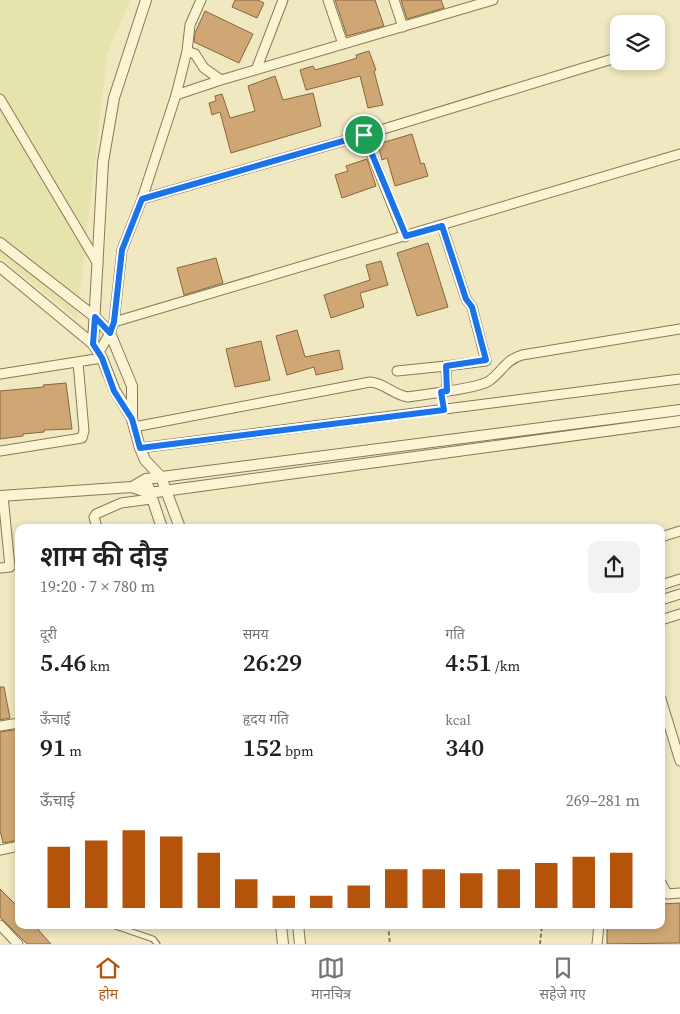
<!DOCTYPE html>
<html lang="hi">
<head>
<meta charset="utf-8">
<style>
  body { margin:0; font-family:"Source Serif 4","Noto Sans Devanagari",serif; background:#f2f2f2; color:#202124; height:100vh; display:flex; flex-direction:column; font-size:19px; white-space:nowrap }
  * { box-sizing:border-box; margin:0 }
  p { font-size:16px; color:#757577 }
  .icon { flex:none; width:28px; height:28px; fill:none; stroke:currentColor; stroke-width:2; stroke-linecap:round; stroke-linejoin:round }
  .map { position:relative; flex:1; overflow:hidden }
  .details { position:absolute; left:15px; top:524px; width:650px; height:405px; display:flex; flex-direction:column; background:#fff; border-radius:10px; box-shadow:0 2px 8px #0003 }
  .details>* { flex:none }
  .buttons { position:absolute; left:610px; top:15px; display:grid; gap:10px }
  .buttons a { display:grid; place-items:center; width:55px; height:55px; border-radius:10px; background:#fff; box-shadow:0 2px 8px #0003; font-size:25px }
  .pin { position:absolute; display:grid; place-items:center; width:42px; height:42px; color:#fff; margin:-21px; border:2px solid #fff; border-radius:50%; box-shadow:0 1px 5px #0007 }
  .round { display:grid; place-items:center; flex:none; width:52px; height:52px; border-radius:10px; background:#f2f2f2 }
  .summary { display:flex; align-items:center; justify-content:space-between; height:85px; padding:0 25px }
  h1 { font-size:28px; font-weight:600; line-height:38px }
  .metrics { display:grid; grid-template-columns:repeat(3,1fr); gap:8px; height:85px; padding:5px 25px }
  .metrics div { display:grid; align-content:center }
  .metrics b { font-size:25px; font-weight:600 }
  .metrics small { font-size:14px; font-weight:400 }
  .metrics p { font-size:14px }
  .chart { height:140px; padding:10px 25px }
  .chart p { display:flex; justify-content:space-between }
  .chart svg { width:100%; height:90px; margin-top:5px; stroke:#b45309; stroke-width:6 }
  .menu { display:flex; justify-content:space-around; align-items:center; height:70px; border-top:1px solid #e0e0e0; background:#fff; font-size:14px; color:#757577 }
  .menu a { display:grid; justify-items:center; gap:2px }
  .menu .selected { color:#b45309 }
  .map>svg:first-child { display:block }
  .farmland { fill:#e5e4ad }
  .building { fill:#cfa774; stroke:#89663c }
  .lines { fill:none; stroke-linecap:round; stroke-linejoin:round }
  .service-casing { stroke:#897957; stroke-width:7 }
  .minor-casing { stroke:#897957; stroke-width:11 }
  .tertiary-casing { stroke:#897957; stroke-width:12 }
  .path { stroke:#897957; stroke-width:2; stroke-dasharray:4 2.5; stroke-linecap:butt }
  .service { stroke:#faf4d3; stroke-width:4.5 }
  .minor { stroke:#faf4d3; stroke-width:9 }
  .tertiary { stroke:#faf4d3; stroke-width:10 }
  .route-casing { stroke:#fff; stroke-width:10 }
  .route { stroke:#1a73e8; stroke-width:6 }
</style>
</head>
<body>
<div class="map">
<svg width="680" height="944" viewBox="0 0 680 944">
  <rect width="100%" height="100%" fill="#efe8c0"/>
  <!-- farmland -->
  <path class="farmland" d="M0,0H130L107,54L77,319L0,257Z"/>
  <!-- building -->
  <path class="building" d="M235,0H258L264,3L257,18L232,7Z
    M335,0H375L384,26L347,36Z
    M401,0H441L444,8L407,19Z
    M205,11L253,34L239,63L194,42L195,33Z
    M369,51L376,70L374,71L383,105L368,108L360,76L306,90L300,70L313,66L315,70L344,62L357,58L356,55Z
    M275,76L283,100L313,93L321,126L231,153L220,112L212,115L209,103L216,101L215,96L222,94L230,118L255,111L248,86Z
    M412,134L421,164L424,163L428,176L395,186L387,158L382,160L378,144Z
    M367,159L376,186L342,198L335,175L348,171L346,166Z
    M428,243L448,307L417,316L397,253Z
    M216,258L223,283L184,295L177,268Z
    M381,261L388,285L360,293L364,307L331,318L324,295L370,280L366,265Z
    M297,330L305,357L339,350L343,369L316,375L314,367L287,375L276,336Z
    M261,341L270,380L235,387L226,349Z
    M66,383L72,429L44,430V432L23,434V436L0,439V391L44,387L43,385Z
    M0,687H4L10,718L0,720Z
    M19,729V840L3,843L0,830V732Z
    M0,889L19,908V925H34L51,944H27L0,917Z
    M680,903V943L607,944V925H661V904Z"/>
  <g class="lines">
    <!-- service casing -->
    <g class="service-casing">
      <path id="service" d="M115,926L153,939L157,944"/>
    </g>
    <!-- minor casing -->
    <g class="minor-casing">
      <path id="minor" d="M328,0L343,44
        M394,0L403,27
        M256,70L283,0
        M221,80L493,0
        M176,95L221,80L204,68L195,54L187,51
        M0,99L98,264
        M364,135L405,237
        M142,199L364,135L619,57
        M442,226L466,299L472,307L486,361L446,366L447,391
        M114,322L122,250L142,199L176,95L187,51L190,25L201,0
        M99,352L110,333L114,322L680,154
        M397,371L446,366
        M0,374L102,358
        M134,427L370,382C385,383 393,395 408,397C424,394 477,389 489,381C502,372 505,360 522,355L680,329
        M140,448L680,379
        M0,451L82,438L84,431L78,362
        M97,528L94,517L96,514L121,503L151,499
        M661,537L680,531
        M0,568L10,567L3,496
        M661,585L680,579
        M661,600L680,594
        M661,620L680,614
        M661,699L680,761
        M0,726L19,723
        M0,850L19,846
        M661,883L667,894L680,893
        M0,925L18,944
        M597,944L599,925"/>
    </g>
    <!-- tertiary casing -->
    <g class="tertiary-casing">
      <path id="tertiary" d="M0,243L95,317L110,333L132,386V419L140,448L145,460L161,477L180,528
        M0,267L93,344L102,358L115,391L132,418
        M93,344L103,162L114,98L146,0
        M148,486L162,528
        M132,487L146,479L680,410
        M0,496L132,487L149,493L680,421
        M281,925L283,944
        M298,925L300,944"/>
    </g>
    <!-- path -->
    <path class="path" d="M388,925L390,944
      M540,944L542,925"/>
    <!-- service -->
    <use href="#service" class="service"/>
    <!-- minor -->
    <use href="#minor" class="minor"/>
    <!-- tertiary -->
    <use href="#tertiary" class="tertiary"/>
  </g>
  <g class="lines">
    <!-- route casing -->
    <g class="route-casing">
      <path id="route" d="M364,135L406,236L442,226L466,299L472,307L486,360L446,366L447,391L441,392L444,410L140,448L132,419L114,391L102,358L93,344L95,317L110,333L114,322L122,250L142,199Z"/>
    </g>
    <!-- route -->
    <use href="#route" class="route"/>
  </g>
</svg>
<div class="buttons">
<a><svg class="icon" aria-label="layers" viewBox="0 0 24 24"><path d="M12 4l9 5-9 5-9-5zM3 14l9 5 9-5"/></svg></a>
</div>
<div class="pin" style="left:364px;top:135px;background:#1e9e55"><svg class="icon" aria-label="arrive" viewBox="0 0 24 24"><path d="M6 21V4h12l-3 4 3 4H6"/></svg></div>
<section class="details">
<div class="summary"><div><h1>शाम की दौड़</h1><p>19:20 · 7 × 780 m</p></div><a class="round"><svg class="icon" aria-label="share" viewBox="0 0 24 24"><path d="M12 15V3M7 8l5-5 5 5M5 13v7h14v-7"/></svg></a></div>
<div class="metrics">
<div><p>दूरी</p><b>5.46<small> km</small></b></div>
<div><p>समय</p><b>26:29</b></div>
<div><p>गति</p><b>4:51<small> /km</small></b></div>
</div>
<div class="metrics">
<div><p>ऊँचाई</p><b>91<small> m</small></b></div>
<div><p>हृदय गति</p><b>152<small> bpm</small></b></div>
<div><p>kcal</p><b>340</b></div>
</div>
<div class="chart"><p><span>ऊँचाई</span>269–281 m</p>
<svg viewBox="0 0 160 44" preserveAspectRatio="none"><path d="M5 44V14M15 44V11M25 44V6M35 44V9M45 44V17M55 44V30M65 44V38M75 44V38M85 44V33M95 44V25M105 44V25M115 44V27M125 44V25M135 44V22M145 44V19M155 44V17"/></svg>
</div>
</section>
</div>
<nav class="menu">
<a class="selected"><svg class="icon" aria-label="home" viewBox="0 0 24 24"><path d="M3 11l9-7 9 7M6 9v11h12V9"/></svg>होम</a>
<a><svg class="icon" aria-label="map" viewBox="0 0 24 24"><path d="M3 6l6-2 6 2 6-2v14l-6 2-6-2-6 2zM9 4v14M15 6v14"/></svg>मानचित्र</a>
<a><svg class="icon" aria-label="saved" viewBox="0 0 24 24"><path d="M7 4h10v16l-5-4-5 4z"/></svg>सहेजे गए</a>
</nav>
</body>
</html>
